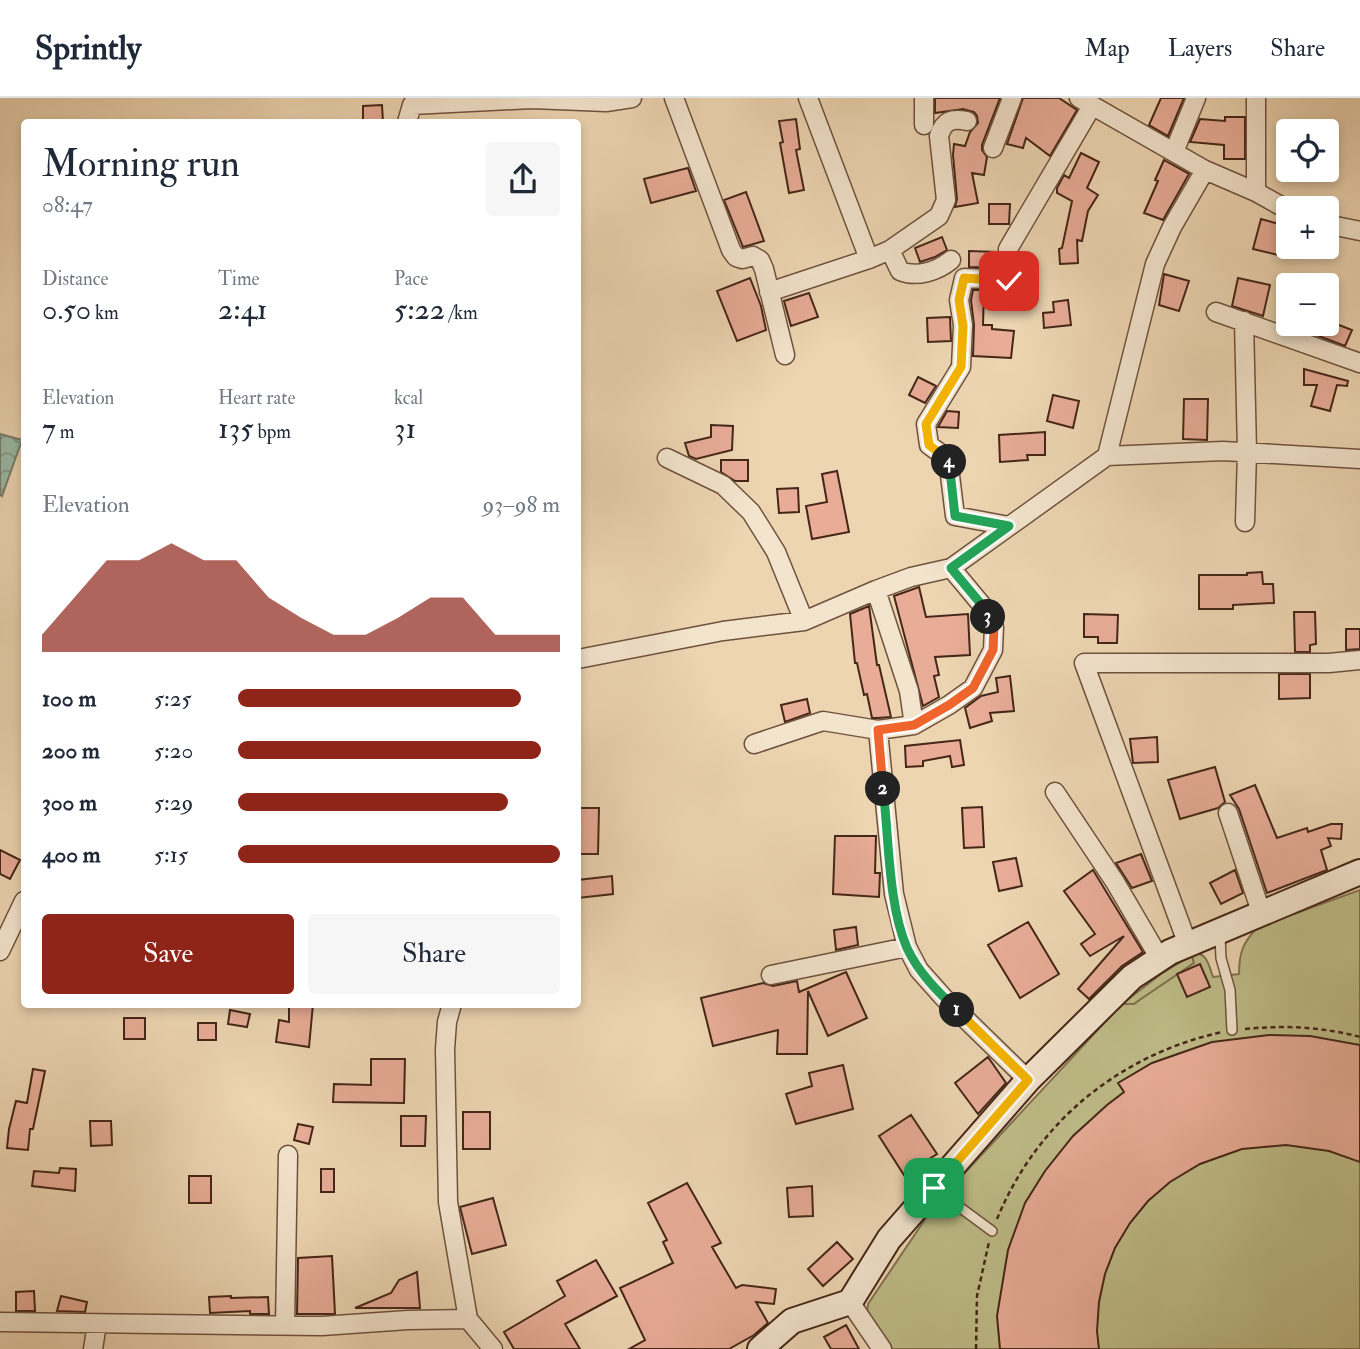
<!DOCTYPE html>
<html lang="en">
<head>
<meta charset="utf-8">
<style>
  body { margin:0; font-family:"IM FELL Double Pica",serif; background:#f6f6f7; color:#1f2937; height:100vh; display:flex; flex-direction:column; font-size:26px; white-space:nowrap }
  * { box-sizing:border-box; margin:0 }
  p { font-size:23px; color:#747a83 }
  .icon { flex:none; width:38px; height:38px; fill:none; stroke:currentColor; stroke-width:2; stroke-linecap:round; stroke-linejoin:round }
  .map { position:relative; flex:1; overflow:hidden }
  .drawer { position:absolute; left:21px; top:21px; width:560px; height:889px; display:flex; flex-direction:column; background:#fff; border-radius:7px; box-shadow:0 4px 10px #0003 }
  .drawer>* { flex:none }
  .tools { position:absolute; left:1276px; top:21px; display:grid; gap:14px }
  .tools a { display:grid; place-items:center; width:63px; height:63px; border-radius:7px; background:#fff; box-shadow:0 4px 10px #0003; font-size:35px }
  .pin { position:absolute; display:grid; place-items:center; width:60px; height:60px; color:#fff; margin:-30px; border-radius:14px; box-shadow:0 4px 10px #0006 }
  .km { position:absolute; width:35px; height:35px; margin:-18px; border-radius:50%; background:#222; color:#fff; font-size:19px; line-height:35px; text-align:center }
  .round { display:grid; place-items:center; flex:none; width:74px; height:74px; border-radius:7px; background:#f6f6f7 }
  .summary { display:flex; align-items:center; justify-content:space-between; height:119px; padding:0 21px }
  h1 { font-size:38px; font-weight:600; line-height:52px }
  .metrics { display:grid; grid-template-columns:repeat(3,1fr); gap:10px; height:119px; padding:7px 21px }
  .metrics div { display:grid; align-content:center }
  .metrics b { font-size:30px; font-weight:600 }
  .metrics small { font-size:19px; font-weight:400 }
  .metrics p { font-size:19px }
  .chart { height:196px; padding:14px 21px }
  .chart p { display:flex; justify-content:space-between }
  .chart svg { width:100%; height:126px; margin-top:7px; fill:#8f2418; opacity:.7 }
  .cta { display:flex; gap:14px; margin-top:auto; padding:14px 21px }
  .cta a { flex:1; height:80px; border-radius:7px; background:#8f2418; color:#fff; font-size:28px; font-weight:600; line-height:80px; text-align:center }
  .cta a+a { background:#f6f6f7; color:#1f2937 }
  ul { padding:0 21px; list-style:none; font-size:23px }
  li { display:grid; grid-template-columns:112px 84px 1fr; align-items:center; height:52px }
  li i { height:18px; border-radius:9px; background:#8f2418 }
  header { display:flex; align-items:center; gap:42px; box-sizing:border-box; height:98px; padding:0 35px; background:#fff; border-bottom:2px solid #e0e1e3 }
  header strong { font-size:33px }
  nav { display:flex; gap:38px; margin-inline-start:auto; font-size:24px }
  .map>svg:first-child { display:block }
  .grass { fill:url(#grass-tufts); stroke:#827150; stroke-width:2 }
  .park { fill:#bebc88; stroke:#827150; stroke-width:2 }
  .water { fill:url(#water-waves); stroke:#787e6d; stroke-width:2 }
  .building { fill:#e8ac97; stroke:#452617; stroke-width:2 }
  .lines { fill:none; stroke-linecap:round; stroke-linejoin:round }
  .lane-casing { stroke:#6f523e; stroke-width:12 }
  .street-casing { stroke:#6f523e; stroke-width:21 }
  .secondary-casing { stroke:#452617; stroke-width:28 }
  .path { stroke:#452617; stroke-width:2.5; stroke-dasharray:5 3.5; stroke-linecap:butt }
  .lane { stroke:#f3e4cd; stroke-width:9 }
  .street { stroke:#f3e4cd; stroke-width:18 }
  .secondary { stroke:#f3e4cd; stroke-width:24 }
  .split-1-casing { stroke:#fff; stroke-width:14 }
  .split-2-casing { stroke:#fff; stroke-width:14 }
  .split-3-casing { stroke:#fff; stroke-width:14 }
  .split-4-casing { stroke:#fff; stroke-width:14 }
  .split-5-casing { stroke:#fff; stroke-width:14 }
  .split-1 { stroke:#f5b400; stroke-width:9 }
  .split-2 { stroke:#22a559; stroke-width:9 }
  .split-3 { stroke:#f0652b; stroke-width:9 }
  .split-4 { stroke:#22a559; stroke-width:9 }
  .split-5 { stroke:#f5b400; stroke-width:9 }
</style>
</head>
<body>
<header>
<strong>Sprintly</strong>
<nav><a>Map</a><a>Layers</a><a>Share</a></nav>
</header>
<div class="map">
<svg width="1360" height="1251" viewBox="0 0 1360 1251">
  <defs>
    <pattern id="grass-tufts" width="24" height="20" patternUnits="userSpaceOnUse" patternTransform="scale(1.75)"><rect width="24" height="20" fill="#bebc88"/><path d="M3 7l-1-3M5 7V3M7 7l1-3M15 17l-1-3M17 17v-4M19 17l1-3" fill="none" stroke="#9c996e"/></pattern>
    <pattern id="water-waves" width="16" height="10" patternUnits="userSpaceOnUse" patternTransform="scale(1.75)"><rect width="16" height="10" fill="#9ab9a7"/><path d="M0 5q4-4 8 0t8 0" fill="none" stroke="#7f9687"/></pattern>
  </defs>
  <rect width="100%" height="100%" fill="#edd5b2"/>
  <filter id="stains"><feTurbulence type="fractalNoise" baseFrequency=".00286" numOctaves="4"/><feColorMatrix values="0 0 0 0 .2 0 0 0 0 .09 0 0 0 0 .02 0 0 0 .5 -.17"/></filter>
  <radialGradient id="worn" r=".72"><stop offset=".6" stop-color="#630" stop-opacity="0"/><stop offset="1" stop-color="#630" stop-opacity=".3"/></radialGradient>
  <!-- grass -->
  <path class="grass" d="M1192,857L1194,865L1134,906H1122L1161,876Z"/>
  <!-- park -->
  <path class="park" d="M1360,792V1251H892L867,1215L868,1206L934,1108L1122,906H1134L1141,901L1194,865L1192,857C1206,851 1209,868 1213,879L1239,876C1239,855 1243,844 1258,829Z"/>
  <!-- water -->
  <path class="water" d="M0,336L22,342L2,398L0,397Z"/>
  <!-- building -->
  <path class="building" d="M935,0H1000L982,47V52L987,59L984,77L972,75L978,105L955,109L957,101L953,57L954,46L965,48L970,34L978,25L977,18L974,14L963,11L935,15Z
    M1023,0H1059L1077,12L1050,58L1026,40L1023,50L1007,46Z
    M1161,0H1184L1168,38L1149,27Z
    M382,7L383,24H363V8Z
    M1225,19H1245V61H1224V47L1190,44L1200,21L1225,23Z
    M796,21L800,51L796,52L804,92L789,95L780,45L783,44L779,23Z
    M1081,55L1099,64L1087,90L1098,97L1088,113L1082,143L1077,142L1078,165L1060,166L1059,151L1062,150L1072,103L1057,95V90L1064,77L1069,80Z
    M1164,62L1189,76L1163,122L1144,115L1158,83L1155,82Z
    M688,70L696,93L651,105L644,81Z
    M746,94L764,143L743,149L724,102Z
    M989,106H1010L1009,126H989Z
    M1261,121L1286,128L1278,157L1253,151Z
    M942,139L947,152L935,159L920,164L915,150Z
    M969,153L997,154V170L969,169Z
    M1164,176L1189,183L1179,213L1159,207Z
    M750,180L761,208L766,232L737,243L717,193Z
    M1238,180L1270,187L1263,218L1232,208Z
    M973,192H984L983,227H992V231L1014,233L1011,260L973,258L974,227L971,202Z
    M809,195L818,219L791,228L784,203Z
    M1068,202L1071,227L1044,230L1043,215L1054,214L1053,204Z
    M950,219L951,243L928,244L927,220Z
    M1326,222L1352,232L1345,248L1316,237L1321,226H1326Z
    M1304,271L1348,283L1347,288L1337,287L1330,313L1311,308L1317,287H1304Z
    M918,279L936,288L925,305L909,297Z
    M1053,297L1079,303L1073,330L1047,323Z
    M1184,301H1208L1207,342L1183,341Z
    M947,313L959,314L958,330L938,329Z
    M711,327L733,328L732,352L696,361L689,358L685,345L711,339Z
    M1045,334V357H1027L1028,362L1000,364L999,337Z
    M721,362H748V383H735L721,374Z
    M837,373L849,434L812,441L806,408L827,404L822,376Z
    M798,390L799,414L779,415L777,391Z
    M1262,474L1263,486H1273L1274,505L1233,507V511H1199V477H1247V475Z
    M919,489L926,519L968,516L970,557L935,559L939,577L934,578L939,599L923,608L894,498Z
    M869,508L877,567H879L891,619L878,620H872L867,596L864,597L857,565H855L850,516Z
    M1294,514H1315L1316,546L1310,547V554H1295Z
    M1084,516L1118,517L1117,545H1098V539H1084Z
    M1346,531H1360V551L1346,552Z
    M1279,576H1310V600L1279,601Z
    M1010,578L1014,613L990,615L992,623L970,630L965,610L981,598L998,594L996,580Z
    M807,601L810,615L785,624L781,607Z
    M1157,639L1158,664L1133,665L1130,641Z
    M960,642L964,667L952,669L950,658L923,663V668L906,669L905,648Z
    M1215,669L1225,704L1218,710L1180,721L1168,682Z
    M1255,687L1277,740L1307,730L1308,734L1331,726H1342L1341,741L1328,740L1331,748L1321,752L1327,772L1267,795L1239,711L1230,697Z
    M982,709L984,749L964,750L962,710Z
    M578,710H599L598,756H578Z
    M835,738H876L875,775H880L879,799L833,796Z
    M0,752L20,762L10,781L0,776Z
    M1141,756L1152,783L1132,790L1116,765Z
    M1016,760L1022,788L999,793L993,764Z
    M1093,772L1143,854L1122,868L1089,901L1078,891L1124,838L1090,858L1081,846L1095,836L1064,793Z
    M1235,772L1243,795L1221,806L1210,785Z
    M612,778L613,796L578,800V782Z
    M1028,824L1059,876L1020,900L988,847Z
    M856,829L858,847L836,852L834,832Z
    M1200,866L1210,889L1187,899L1177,876Z
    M846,874L867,920L828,938L808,893L807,956H777L778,932L713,948L701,900L763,885L773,888L797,883L799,894Z
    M289,906H313L309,949L276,944L279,922L289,924Z
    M230,912L250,916L247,929L228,926Z
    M124,920H145V941H124Z
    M198,925H216V942H198Z
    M1269,937L1310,938L1360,947V1064L1329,1053L1286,1047L1242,1051L1200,1066L1170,1084L1148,1103L1130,1125L1115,1150L1105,1176L1099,1204L1097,1233L1099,1251H1000L997,1218L1008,1152L1025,1105L1045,1073L1073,1038L1107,1007L1124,994L1118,985L1152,965L1212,944Z
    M988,959L1006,985L978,1016L955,985Z
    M371,961H405L404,1005L333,1004L334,986L371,987Z
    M843,967L853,1011L796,1026L786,996L812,988L809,975Z
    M33,971L45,973L33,1031H30L28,1052L7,1050L9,1031L16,1003L27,1005Z
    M463,1014H490V1051H463Z
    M911,1017L937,1056L904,1077L879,1038Z
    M401,1018H426L425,1048H401Z
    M90,1023H111L112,1047L91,1048Z
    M298,1026L313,1029L309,1046L294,1042Z
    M60,1070L76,1071L75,1093L32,1088L34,1073L59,1075Z
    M321,1071H334V1094H321Z
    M189,1078H211V1105H189Z
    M687,1085L721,1145L712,1149L736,1190L742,1187L776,1191L774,1206L756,1204L768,1225L754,1237L729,1251H629L645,1242L620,1190L673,1165L663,1144L667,1142L648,1105Z
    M812,1088L813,1118L789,1119L787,1090Z
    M493,1100L506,1147L472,1156L460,1109Z
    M837,1144L853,1161L823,1188L808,1171Z
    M332,1158L335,1216H297L298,1160Z
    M596,1162L617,1198L565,1226L580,1251H514L504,1234L565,1198L557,1183Z
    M417,1174L420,1210H355L391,1195L399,1182Z
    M34,1193L35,1213H16V1194Z
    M61,1198L87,1204L85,1214L57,1213Z
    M231,1198V1200L268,1199L269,1216H250V1213L210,1215L209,1199Z
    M846,1227L859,1251H831L824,1239Z"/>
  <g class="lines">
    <!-- lane casing -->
    <g class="lane-casing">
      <path id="lane" d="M1220,837L1221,860L1230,892L1232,932
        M935,1091L992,1133"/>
    </g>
    <!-- street casing -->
    <g class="street-casing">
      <path id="street" d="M674,0L731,152L736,159L742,161L753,158L760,162L764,171L785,257
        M808,0L869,161
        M1079,0L1205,72L1256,94L1288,112
        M407,24L412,7L532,1L606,4L632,0
        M924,27V0
        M993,50L1012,0
        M1174,54L1196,0
        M1256,94V0
        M1326,126L1360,133
        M890,152L900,173C917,180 938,173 951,162
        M769,194L869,161L890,152L939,118L946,102L939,38C944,22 952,20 967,23
        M1216,214L1360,265
        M1244,223L1247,354L1245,424
        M1107,358L1155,166L1172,129L1205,72
        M667,360L723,387L751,414L776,454L804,523
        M1009,428L955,418L948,361L929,347L926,326L961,269L963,227L959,202L964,180L1009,182L1008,151L1092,8
        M876,492L909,593L914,627L878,632L894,796L907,849L919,872L944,900L1028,982
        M578,561L723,533L804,523L876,492L911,479L951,470L1107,358L1223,353L1360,361
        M914,627L949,607L973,590L993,552L994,529L981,506L951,470
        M754,646L823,623L878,632
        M1055,694L1115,784L1160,861
        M1228,715L1262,817
        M1188,847L1084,565H1329L1360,562
        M0,853L24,803
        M771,877L907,849
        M452,906L447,924L445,951L448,1104L468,1221L493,1251
        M850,1204L882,1251
        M0,1224L322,1228L408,1222L468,1221
        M285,1228L288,1057
        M93,1251L97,1226"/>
    </g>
    <!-- secondary casing -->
    <g class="secondary-casing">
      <path id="secondary" d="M760,1251L792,1223L850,1204L889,1141L1028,982L1132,879L1170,854L1360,774"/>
    </g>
    <!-- path -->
    <path class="path" d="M1245,931C1284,927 1323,929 1360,939
      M997,1121C1037,1024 1119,957 1222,934
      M976,1251L977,1198L989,1144"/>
    <!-- lane -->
    <use href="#lane" class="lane"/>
    <!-- street -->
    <use href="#street" class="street"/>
    <!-- secondary -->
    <use href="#secondary" class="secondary"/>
  </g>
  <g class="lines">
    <!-- split-1 casing -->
    <g class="split-1-casing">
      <path id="split-1" d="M934,1090L1028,982L957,912"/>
    </g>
    <!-- split-2 casing -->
    <g class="split-2-casing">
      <path id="split-2" d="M883,691C889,738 888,807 907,850C918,874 938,894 957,912"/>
    </g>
    <!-- split-3 casing -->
    <g class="split-3-casing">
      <path id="split-3" d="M883,691L878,632L914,627L949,607L973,590L993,552L994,529L988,519"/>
    </g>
    <!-- split-4 casing -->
    <g class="split-4-casing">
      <path id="split-4" d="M949,364L955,418L1009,428L951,470L981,506L988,519"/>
    </g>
    <!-- split-5 casing -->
    <g class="split-5-casing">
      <path id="split-5" d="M949,364L948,362L929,347L926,326L961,269L963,228L959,202L964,180L1009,183"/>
    </g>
    <!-- split-1 -->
    <use href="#split-1" class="split-1"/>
    <!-- split-2 -->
    <use href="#split-2" class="split-2"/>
    <!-- split-3 -->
    <use href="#split-3" class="split-3"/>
    <!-- split-4 -->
    <use href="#split-4" class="split-4"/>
    <!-- split-5 -->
    <use href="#split-5" class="split-5"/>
  </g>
  <rect width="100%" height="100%" filter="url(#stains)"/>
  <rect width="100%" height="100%" fill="url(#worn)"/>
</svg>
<div class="tools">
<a><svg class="icon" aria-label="locate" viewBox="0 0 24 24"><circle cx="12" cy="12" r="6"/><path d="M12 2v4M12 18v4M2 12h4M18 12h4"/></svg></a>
<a>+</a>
<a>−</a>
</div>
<div class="pin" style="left:934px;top:1090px;background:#1e9e55"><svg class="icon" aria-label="arrive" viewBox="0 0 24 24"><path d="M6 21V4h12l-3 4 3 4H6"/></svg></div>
<div class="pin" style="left:1009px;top:183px;background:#d93025"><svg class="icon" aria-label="check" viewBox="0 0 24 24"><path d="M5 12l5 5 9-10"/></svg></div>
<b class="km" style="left:957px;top:912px">1</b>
<b class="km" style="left:883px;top:691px">2</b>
<b class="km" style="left:988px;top:519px">3</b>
<b class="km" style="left:949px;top:364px">4</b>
<section class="drawer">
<div class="summary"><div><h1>Morning run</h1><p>08:47</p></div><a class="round"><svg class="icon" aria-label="share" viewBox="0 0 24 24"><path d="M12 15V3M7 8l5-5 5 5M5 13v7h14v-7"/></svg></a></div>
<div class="metrics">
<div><p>Distance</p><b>0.50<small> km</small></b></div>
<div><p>Time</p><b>2:41</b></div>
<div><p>Pace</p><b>5:22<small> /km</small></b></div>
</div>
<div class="metrics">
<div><p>Elevation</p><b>7<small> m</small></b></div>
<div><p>Heart rate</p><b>135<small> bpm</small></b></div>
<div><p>kcal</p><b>31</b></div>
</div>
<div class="chart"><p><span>Elevation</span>93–98 m</p>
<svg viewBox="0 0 160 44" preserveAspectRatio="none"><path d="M0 44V38L10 25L20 12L30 12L40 6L50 12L60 12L70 25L80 32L90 38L100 38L110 32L120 25L130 25L140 38L150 38L160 38V44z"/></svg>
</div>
<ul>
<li><b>100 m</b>5:25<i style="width:88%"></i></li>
<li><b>200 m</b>5:20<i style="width:94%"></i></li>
<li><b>300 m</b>5:29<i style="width:84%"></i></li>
<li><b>400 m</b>5:15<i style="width:100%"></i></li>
</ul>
<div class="cta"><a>Save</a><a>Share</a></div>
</section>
</div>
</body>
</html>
